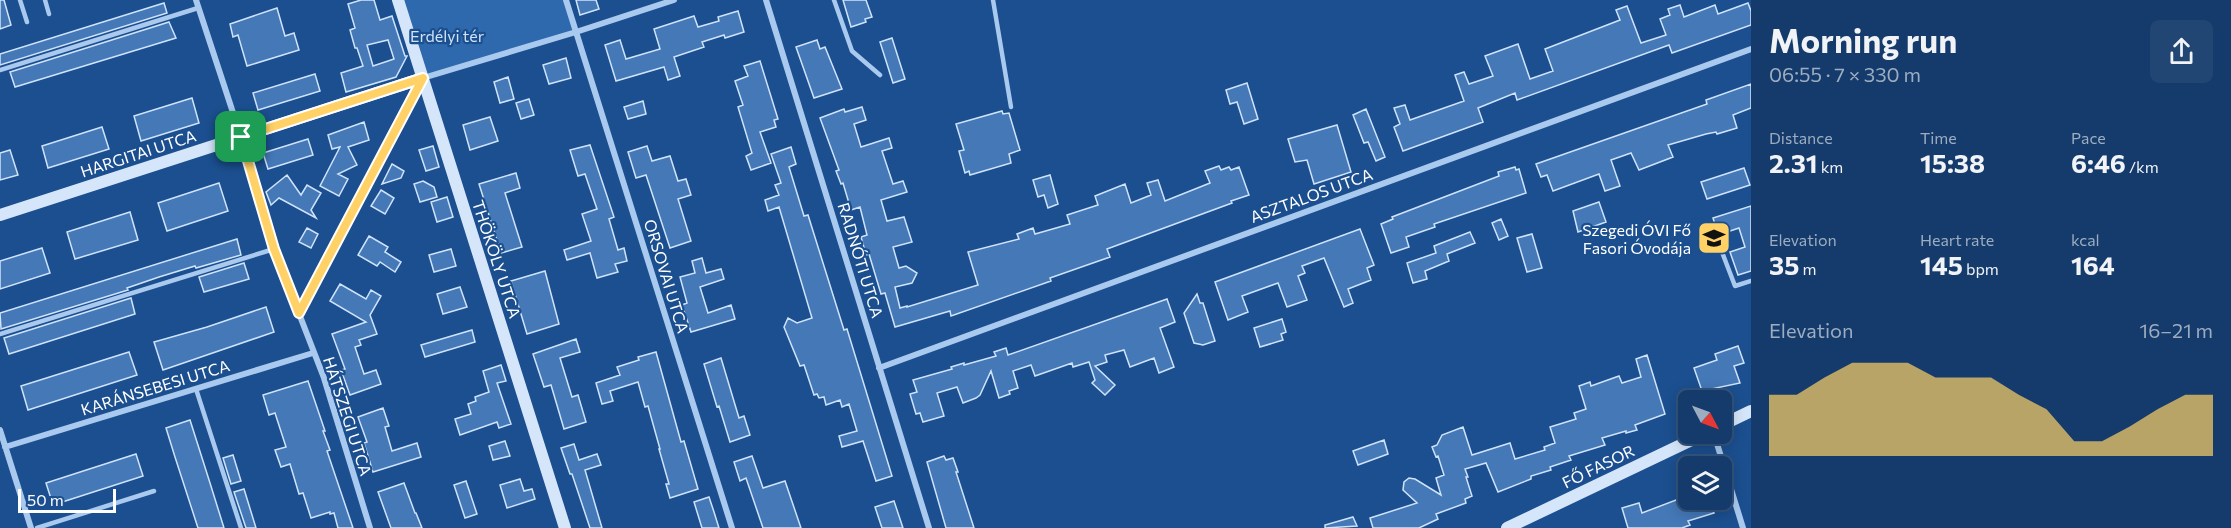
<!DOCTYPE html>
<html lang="en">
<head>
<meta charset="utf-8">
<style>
  body { margin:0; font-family:Commissioner,sans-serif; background:#214673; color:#f1f3f6; height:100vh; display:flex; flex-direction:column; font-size:22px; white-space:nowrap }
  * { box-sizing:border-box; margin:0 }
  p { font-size:20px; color:#9dadc1 }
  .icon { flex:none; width:33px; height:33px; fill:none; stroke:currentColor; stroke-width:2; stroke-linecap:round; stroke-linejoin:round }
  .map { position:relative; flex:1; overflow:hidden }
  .side { display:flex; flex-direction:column; background:#143b6b; width:480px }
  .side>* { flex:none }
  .needle { width:39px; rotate:131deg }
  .controls { position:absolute; left:1678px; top:390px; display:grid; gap:12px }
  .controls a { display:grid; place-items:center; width:54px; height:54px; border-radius:9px; background:#143b6b; box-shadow:0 3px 15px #0003,0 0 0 2px #33557e; font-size:30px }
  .scale { position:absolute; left:18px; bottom:15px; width:98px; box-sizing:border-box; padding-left:6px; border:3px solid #fff; border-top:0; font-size:16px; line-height:21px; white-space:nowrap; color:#fff; -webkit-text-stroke:4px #1b4f8f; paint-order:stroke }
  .pin { position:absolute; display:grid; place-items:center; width:51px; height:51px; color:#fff; margin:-26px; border-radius:12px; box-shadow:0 3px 9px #0006 }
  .round { display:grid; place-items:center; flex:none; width:63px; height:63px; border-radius:9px; background:#214673 }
  .overview { display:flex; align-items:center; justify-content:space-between; height:102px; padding:0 18px }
  h1 { font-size:33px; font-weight:700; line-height:45px }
  .figures { display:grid; grid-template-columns:repeat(3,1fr); gap:9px; height:102px; padding:6px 18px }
  .figures div { display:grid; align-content:center }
  .figures b { font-size:26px; font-weight:700 }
  .figures small { font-size:16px; font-weight:400 }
  .figures p { font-size:16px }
  .chart { height:168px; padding:12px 18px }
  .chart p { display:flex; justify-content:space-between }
  .chart svg { width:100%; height:108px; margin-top:6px; fill:#ffd166; opacity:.7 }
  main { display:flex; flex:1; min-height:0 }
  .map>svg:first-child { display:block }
  .green { fill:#2e69ad }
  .building { fill:#4478b7; stroke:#cfe3fa; stroke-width:1.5; fill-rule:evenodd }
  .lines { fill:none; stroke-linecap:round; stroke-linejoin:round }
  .lane { stroke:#a9c9ee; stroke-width:4.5 }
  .street { stroke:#a9c9ee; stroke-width:6 }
  .secondary { stroke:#d6e6fa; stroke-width:12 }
  .route-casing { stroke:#fff; stroke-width:12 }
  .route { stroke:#ffd166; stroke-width:8 }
  .labels { text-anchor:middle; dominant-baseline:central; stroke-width:4.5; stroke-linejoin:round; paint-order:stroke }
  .park-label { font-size:16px; fill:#cfe3fa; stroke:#1b4f8f }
  .street-label { font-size:16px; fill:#fff; stroke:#1b4f8f }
  .poi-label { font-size:16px; fill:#fff; stroke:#1b4f8f; text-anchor:end }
</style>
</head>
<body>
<main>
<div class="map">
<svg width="1751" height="528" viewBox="0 0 1751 528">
  <rect width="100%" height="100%" fill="#1b4f8f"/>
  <!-- green -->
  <path class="green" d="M398,0H566L576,32L423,78Z"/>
  <!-- building -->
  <path class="building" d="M0,0H4L11,25L0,29Z
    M361,0H374L380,20L392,16L405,56H407L396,77L346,92L341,73L363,66L357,48H355L350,30L355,28L348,4ZM388,40L394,59L373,66L367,45Z
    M576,0H596L599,9L580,15Z
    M843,0H866L872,17L865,19L866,22L851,27Z
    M164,3L167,13L0,65V54Z
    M1748,3L1751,11V25L1672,53L1669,45L1517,100L1515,93L1478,108L1483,122L1403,151L1394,127L1400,124L1394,108L1405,105L1410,120L1464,101L1455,75L1464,72L1469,84L1493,76L1485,56L1518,44L1530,79L1553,71L1545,49L1620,20L1616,10L1627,6L1641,43L1666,35L1660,19L1670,15L1668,9L1680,5L1684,17L1715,5L1718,14Z
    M277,8L285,36L294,33L299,50L247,66L238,35L233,37L230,24Z
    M738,11L744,32L725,38L724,35L702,42L704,47L674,57L680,76L668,80L664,67L616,81L605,45L620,40L626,59L660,49L654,29L694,16L698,27L719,21L718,17Z
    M169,22L176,38L15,87L10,72Z
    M892,38L905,79L893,83L880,42Z
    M817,40L820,49L825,47L842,89L814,98L796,47Z
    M566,58L571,78L549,84L543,65Z
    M760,61L778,119L774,120L776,127L760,132L771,163L751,170L746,156L752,153L738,107L743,105L735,81L748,76L744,66Z
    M315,74L320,91L258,110L253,93Z
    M508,77L514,99L500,103L494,82Z
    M1247,83L1258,119L1244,124L1237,102L1230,104L1226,90Z
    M1751,84V108L1733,115L1737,128L1717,134L1716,132L1706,134L1668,145L1673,157L1639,170L1631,153L1611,160L1620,186L1605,191L1599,174L1553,191L1547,175L1541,177L1536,164L1707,104L1706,100Z
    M192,98L199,123L141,141L134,116Z
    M529,99L534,115L521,119L516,103Z
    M643,101L646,114L628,119L624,107Z
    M862,107L866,120L854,124L861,147L889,138L892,148L882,151L893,184L903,181L907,192L881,200L887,221L904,217L912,242L893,247L899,268L906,266L917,273L912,283L895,287L900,308L907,306V307L978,285L968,252L1019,239L1017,234L1033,228L1035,234L1070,224L1067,215L1098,205L1095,196L1125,184L1131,203L1151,195L1147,183L1158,180L1165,201L1210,183L1205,171L1219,166L1221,170L1229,167L1231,170L1239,167L1249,195L1231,201L1232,203L1107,249L1110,257L1050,278L1051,281L951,316L950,311L895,327L885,293L881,294L869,254L866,255L861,237L867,235L860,207L851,210L843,183L841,184L836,171L839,170L820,118L844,109L845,112Z
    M1366,109L1385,157L1376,161L1368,142L1364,143L1353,115Z
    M1002,111L1003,114L1009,113L1020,150L1009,154L1011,163L970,175L969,171L965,173L959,151L964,150L956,124Z
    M490,117L498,141L470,150L463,125Z
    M364,122L369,140L348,147L357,165L338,174L348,179L339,196L320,186L340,147L332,149L328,135Z
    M1337,125L1351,172L1314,184L1307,160L1295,162L1288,139Z
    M102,127L109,149L48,168L42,146Z
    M308,139L313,155L268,169L263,153Z
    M590,145L614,217L609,219L618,250L624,248L627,261L615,264L618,272L597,278L590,253L567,260L564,250L591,241L582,214L597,209L585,174L578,176L570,150Z
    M433,146L439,167L426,171L419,150Z
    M647,146L652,161L670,156L678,181L686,179L691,195L678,199L691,241L670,248L646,175L636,178L628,152Z
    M791,147L796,164L789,167L804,216L808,215L844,330L847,329L892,476L876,481L863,441L842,447L839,436L857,431L849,404L842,407L840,400L826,405L824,397L819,398L817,394L814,395L804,365L800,366L784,327L788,318L797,323L812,318L779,207L768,211L765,200L779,195L775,185L781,183L771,154Z
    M10,150L18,175L0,180V153Z
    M392,164L404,171L401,178L382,184Z
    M1515,167L1516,170L1519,169L1526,193L1434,224L1435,227L1406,237L1409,247L1391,253L1381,224L1393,219L1392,217L1499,176L1498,172Z
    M1744,168L1750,185L1707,199L1701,182Z
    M516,173L520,188L505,193L522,247L501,253L479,184Z
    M287,175L301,195L307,185L321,193L311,210L316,218L279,198L271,205L266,192Z
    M1050,175L1058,204L1048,208L1044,195L1038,197L1033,180Z
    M423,181L434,187L437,197L420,202L414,184Z
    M219,183L228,211L167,231L158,203Z
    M381,190L394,198L385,214L371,206Z
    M447,197L453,217L437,222L431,202Z
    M1599,202L1606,222L1578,232L1573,211Z
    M1751,206V271L1738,275L1730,252L1745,247L1739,228L1718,235L1713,218Z
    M130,212L138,240L75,259L67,232Z
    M1501,219L1508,236L1499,240L1492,223Z
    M307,228L318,234L311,248L299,242Z
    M1360,229L1374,265L1367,268L1371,280L1348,289L1353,303L1344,307L1324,258L1302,266L1305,273L1298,276L1307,300L1287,307L1278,283L1242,296L1248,312L1228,320L1215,282Z
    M1470,232L1475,243L1447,254L1449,261L1425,271L1427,279L1413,283L1407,263L1436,253L1434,246Z
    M1532,234L1542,268L1527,272L1517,238Z
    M369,236L388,247L385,252L401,262L395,272L380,262L377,266L358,255Z
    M237,239L241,255L196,268L195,266L159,277L127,288L128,290L1,329L0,313Z
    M42,248L50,273L0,289V261Z
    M451,249L456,266L434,272L429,255Z
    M702,258L706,273L721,269L724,279L700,287L708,313L731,305L735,319L691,332L682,305L687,303L680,277L695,273L692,261Z
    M244,263L249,279L204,292L199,277Z
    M545,271L559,324L527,334L511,281Z
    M340,284L366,299L371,290L381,296L370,315L377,334L359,340L361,345L355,347L364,374L376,370L381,384L350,395L341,370L345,369L332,334L366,322L330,301Z
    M460,287L467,307L443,314L437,294Z
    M1197,294L1200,303H1203L1215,341L1203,345L1194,343L1184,313Z
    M131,298L135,314L9,354L4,338Z
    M1167,299L1175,322L1160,328L1174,367L1159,373L1154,358L1130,367L1124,350L1105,355L1107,362L1095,366L1115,385L1105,395L1092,383L1095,380L1089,362L1073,367L1072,363L1035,376L1031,365L1013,371L1018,388L1009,391L1010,394L999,398L991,371L980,395L976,398L963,403L957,387L937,393L944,416L923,422L920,413L916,414L910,394L917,392L913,380L952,369L951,367L964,363V365L996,356L994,352L1006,348L1008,355Z
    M266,307L274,332L163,370L154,342L207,327Z
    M1282,319L1286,332L1281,334L1283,340L1260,347L1254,328Z
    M472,330L475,342L425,357L421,345Z
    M576,339L580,352L560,358L572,397L578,395L586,422L564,429L551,385L544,387L533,354Z
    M1738,346L1744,363L1734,366L1740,383L1702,391L1694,368L1717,360L1715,354Z
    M129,352L137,375L28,410L21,386Z
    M656,352L681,442L684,441L698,489L670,498L666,484H669L659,449H660L648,406L645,407L638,382L610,391L613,401L602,404L596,383L620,375L617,367L639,360L638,357Z
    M1647,355L1665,414L1635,425L1637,430L1626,433V431L1602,438L1605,445L1569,456L1571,460L1550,467L1551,470L1531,476V479L1498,492L1486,463L1465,469L1468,477H1466L1472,496L1465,499L1466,503L1436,514L1438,519L1419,528H1373L1370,518L1417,503L1403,490L1404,482L1409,478L1415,479L1441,495L1436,478L1444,475L1438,456L1436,457L1432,447L1437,445L1442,435L1463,427L1472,455L1510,443L1515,459L1545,450L1544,447L1555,443L1550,427L1576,419L1574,413L1586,409L1579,386L1590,382L1591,386L1619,376L1622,383L1641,377L1636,359Z
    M721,358L739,418L744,416L750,435L730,442L719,406L717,407L704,364Z
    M501,365L506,381L497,383L511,424L499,428L497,422L460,435L455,419L471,414L468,404L476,401L475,397L489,392L483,371Z
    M308,381L325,431H323L330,450L327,451L353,528H338L334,513L330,514V512L311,518L303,493L299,494L290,464L281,467L275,450L286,447L275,413L269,415L263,395Z
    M383,408L389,426L385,427L392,451L417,443L421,457L373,472L364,443L367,442L358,417Z
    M190,420L210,483L224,528H198L175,457L166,428Z
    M1384,440L1388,454L1358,465L1353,451Z
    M505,441L510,456L493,460L489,446Z
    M574,444L579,460L597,454L601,465L585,470L602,528H590L572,474H570L561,448Z
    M136,454L143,476L53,505L46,483Z
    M233,455L241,481L231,484L223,458Z
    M752,456L763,488L785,481L801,528H763L746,478L740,481L734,462Z
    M944,456L946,460L953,458L958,472H956L974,528H946L927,462Z
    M520,479L524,491L532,489L535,499L507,508L500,485Z
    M466,481L477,514L465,518L454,485Z
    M404,483L415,513H416L422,528H391L378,492Z
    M244,489L256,528H246L234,492Z
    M1689,495V500H1709L1714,513L1688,521L1690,525L1682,528H1628L1622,508L1639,503L1642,513Z
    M709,497L714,512L719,528H702L694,502Z
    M894,501L903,528H882L875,507Z
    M1353,517L1357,526L1325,528V525Z"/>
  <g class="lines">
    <!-- lane -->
    <path class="lane" d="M20,0L27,22
      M45,0L49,14
      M834,0L852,51L880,75
      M993,0L1011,107
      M0,70L198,8
      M1717,239L1735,286L1751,281
      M0,334L274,249
      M196,389L241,528
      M37,528L154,491"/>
    <!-- street -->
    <path class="street" d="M196,0L241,137L274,249L324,378L370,528
      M566,0L732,528
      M766,0L929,528
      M299,313L423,78L576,32L674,0
      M879,368L1751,49
      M0,430L31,528
      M1714,434L1743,528
      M5,447L313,353"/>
    <!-- secondary -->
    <path class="secondary" d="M398,0L565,528
      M0,215L423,78
      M1722,425L1751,411
      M1507,528L1704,434"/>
  </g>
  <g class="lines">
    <!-- route casing -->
    <g class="route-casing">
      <path id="route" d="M423,78L299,313L274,249L241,137Z"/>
    </g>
    <!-- route -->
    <use href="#route" class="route"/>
  </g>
  <!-- icons -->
  <defs>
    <g id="school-square" transform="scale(1.725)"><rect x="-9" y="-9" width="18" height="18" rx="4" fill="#ffd166" stroke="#1b4f8f"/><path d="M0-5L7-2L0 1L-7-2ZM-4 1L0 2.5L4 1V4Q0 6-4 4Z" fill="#111"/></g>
  </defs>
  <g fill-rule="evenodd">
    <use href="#school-square" x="1714" y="238"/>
  </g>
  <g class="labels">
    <!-- park labels -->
    <g class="park-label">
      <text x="447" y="35">Erdélyi tér</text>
    </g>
    <!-- street labels -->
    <g class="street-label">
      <text transform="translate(138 153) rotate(-18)">HARGITAI UTCA</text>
      <text transform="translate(1311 195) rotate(-20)">ASZTALOS UTCA</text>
      <text transform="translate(497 259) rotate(72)">THÖKÖLY UTCA</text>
      <text transform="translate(861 260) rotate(73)">RADNÓTI UTCA</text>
      <text transform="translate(667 276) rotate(73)">ORSOVAI UTCA</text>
      <text transform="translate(155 387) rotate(-17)">KARÁNSEBESI UTCA</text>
      <text transform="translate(348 416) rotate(72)">HÁTSZEGI UTCA</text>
      <text transform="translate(1598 466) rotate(-26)">FŐ FASOR</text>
    </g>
    <!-- poi labels -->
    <g class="poi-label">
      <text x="1691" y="229">Szegedi ÓVI Fő<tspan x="1691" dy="18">Fasori Óvodája</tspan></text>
    </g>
  </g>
</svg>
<div class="controls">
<a><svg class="needle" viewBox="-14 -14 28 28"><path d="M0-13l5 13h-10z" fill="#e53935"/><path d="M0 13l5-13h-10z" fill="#9dadc1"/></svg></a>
<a><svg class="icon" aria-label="layers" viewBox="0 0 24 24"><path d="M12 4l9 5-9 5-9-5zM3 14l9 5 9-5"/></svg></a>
</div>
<div class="scale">50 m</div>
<div class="pin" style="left:241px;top:137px;background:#1e9e55"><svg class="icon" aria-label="arrive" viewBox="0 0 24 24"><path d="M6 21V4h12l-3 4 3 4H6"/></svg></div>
</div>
<section class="side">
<div class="overview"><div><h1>Morning run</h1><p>06:55 · 7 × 330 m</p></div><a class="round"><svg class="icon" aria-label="share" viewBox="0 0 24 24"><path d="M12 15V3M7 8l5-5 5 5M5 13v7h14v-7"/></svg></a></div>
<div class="figures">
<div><p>Distance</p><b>2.31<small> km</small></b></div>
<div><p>Time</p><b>15:38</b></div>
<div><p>Pace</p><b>6:46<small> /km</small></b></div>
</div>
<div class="figures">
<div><p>Elevation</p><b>35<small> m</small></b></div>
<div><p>Heart rate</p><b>145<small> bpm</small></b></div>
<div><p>kcal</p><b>164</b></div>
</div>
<div class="chart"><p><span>Elevation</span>16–21 m</p>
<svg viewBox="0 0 160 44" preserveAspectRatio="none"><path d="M0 44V19L10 19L20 12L30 6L40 6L50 6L60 12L70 12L80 12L90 19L100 25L110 38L120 38L130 32L140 25L150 19L160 19V44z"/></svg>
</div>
</section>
</main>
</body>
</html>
